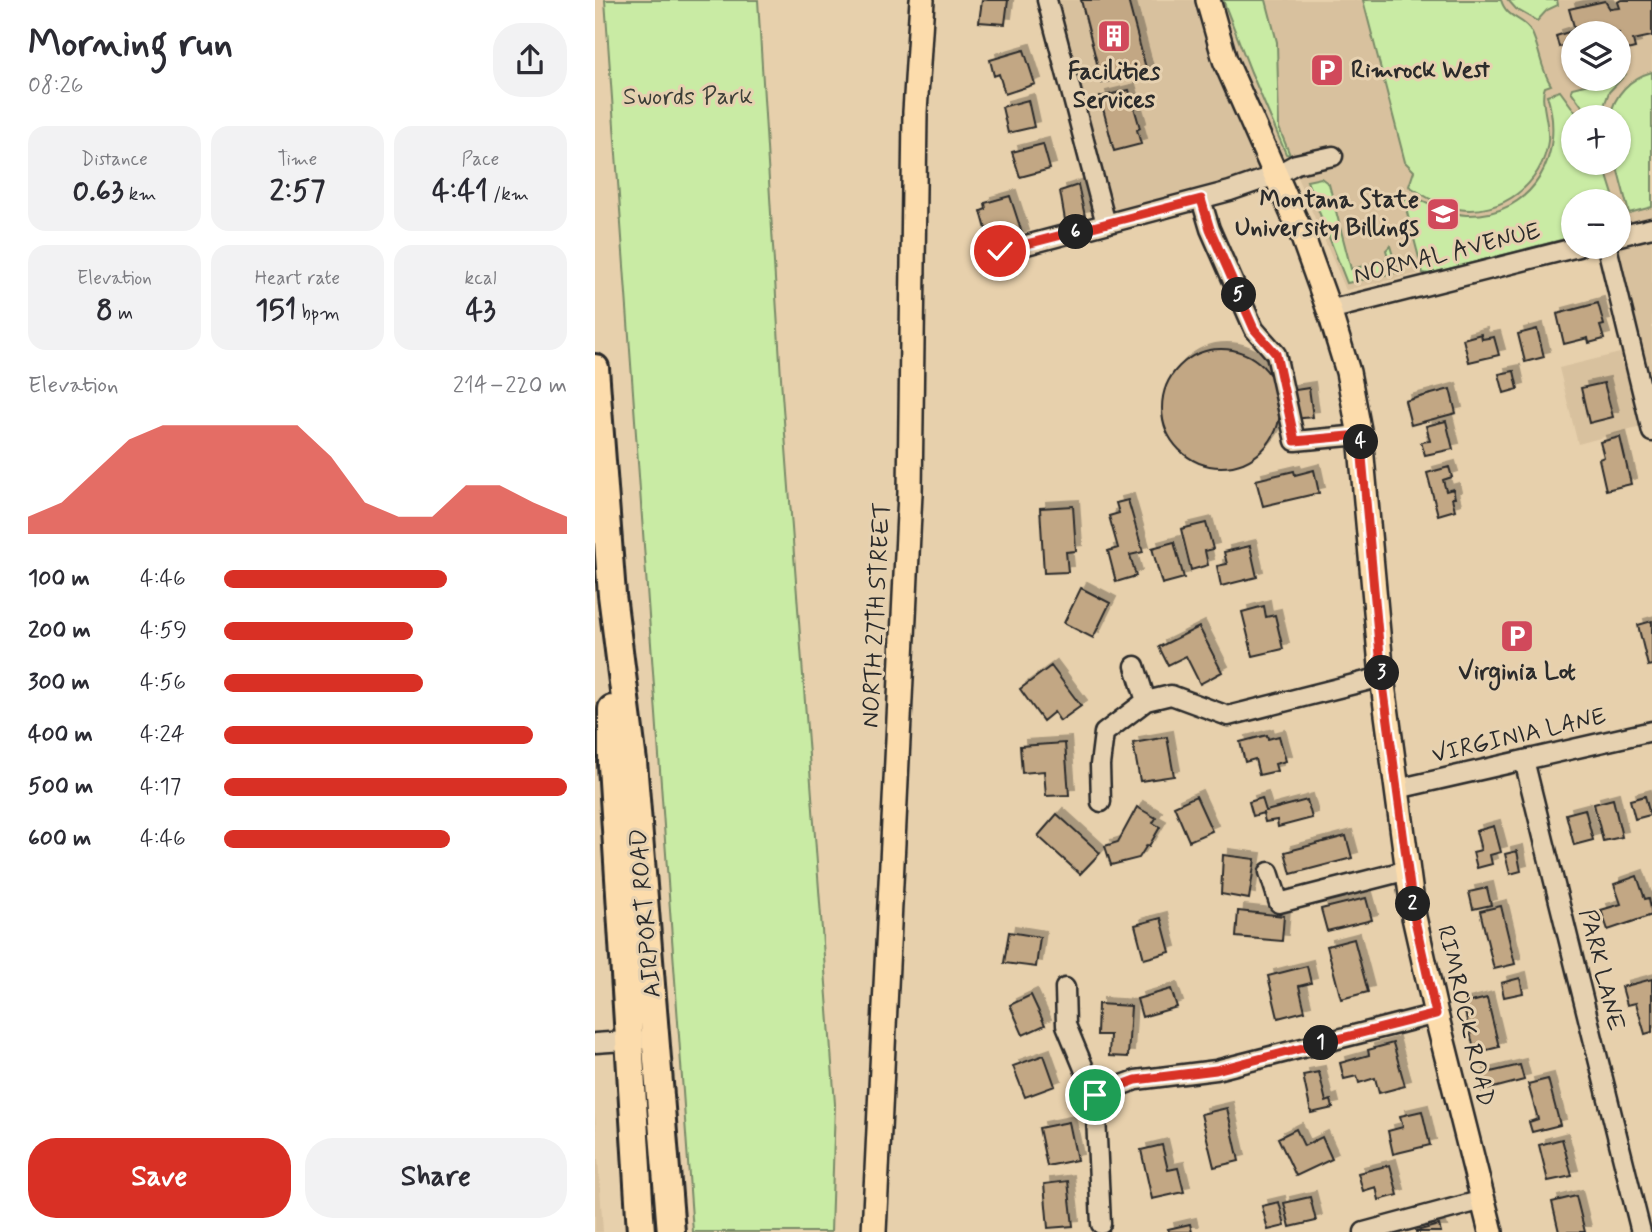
<!DOCTYPE html>
<html lang="en">
<head>
<meta charset="utf-8">
<style>
  body { margin:0; font-family:Mynerve,sans-serif; background:#f2f2f3; color:#2b2b33; height:100vh; display:flex; flex-direction:column; font-size:26px; white-space:nowrap }
  * { box-sizing:border-box; margin:0 }
  p { font-size:23px; color:#7c7c81 }
  .icon { flex:none; width:38px; height:38px; fill:none; stroke:currentColor; stroke-width:2; stroke-linecap:round; stroke-linejoin:round }
  .map { position:relative; flex:1; overflow:hidden }
  .details { display:flex; flex-direction:column; background:#fff; width:595px }
  .details>* { flex:none }
  .tools { position:absolute; left:966px; top:21px; display:grid; gap:14px }
  .tools a { display:grid; place-items:center; width:70px; height:70px; border-radius:50%; background:#fff; box-shadow:0 2px 5px #0004; font-size:35px }
  .pin { position:absolute; display:grid; place-items:center; width:60px; height:60px; color:#fff; margin:-30px; border:4px solid #fff; border-radius:50%; box-shadow:0 2px 7px #0007 }
  .km { position:absolute; width:35px; height:35px; margin:-18px; border-radius:50%; background:#222; color:#fff; font-size:19px; line-height:35px; text-align:center }
  .round { display:grid; place-items:center; flex:none; width:74px; height:74px; border-radius:28px; background:#f2f2f3 }
  .overview { display:flex; align-items:center; justify-content:space-between; height:119px; padding:0 28px }
  h1 { font-size:38px; font-weight:700; line-height:52px }
  .figures { display:grid; grid-template-columns:repeat(3,1fr); gap:10px; height:119px; padding:7px 28px }
  .figures div { display:grid; align-content:center; border-radius:18px; background:#f2f2f3; text-align:center }
  .figures b { font-size:30px; font-weight:700 }
  .figures small { font-size:19px; font-weight:400 }
  .figures p { font-size:19px }
  .chart { height:196px; padding:14px 28px }
  .chart p { display:flex; justify-content:space-between }
  .chart svg { width:100%; height:126px; margin-top:7px; fill:#d93025; opacity:.7 }
  .cta { display:flex; gap:14px; margin-top:auto; padding:14px 28px }
  .cta a { flex:1; height:80px; border-radius:28px; background:#d93025; color:#fff; font-size:28px; font-weight:700; line-height:80px; text-align:center }
  .cta a+a { background:#f2f2f3; color:#2b2b33 }
  ul { padding:0 28px; list-style:none; font-size:23px }
  li { display:grid; grid-template-columns:112px 84px 1fr; align-items:center; height:52px }
  li i { height:18px; border-radius:9px; background:#d93025 }
  main { display:flex; flex:1; min-height:0 }
  .map>svg:first-child { display:block }
  .built { fill:#d8c19e; fill-rule:evenodd }
  .green { fill:#c9eba4; stroke:#7a8b68; stroke-width:2 }
  .building { fill:#c2a784; stroke:#2b2b2b; stroke-width:2; filter:url(#shadow) }
  .lines { fill:none; stroke-linecap:round; stroke-linejoin:round }
  .minor-casing { stroke:#2b2b2b; stroke-width:23 }
  .major-casing { stroke:#2b2b2b; stroke-width:28 }
  .highway-casing { stroke:#2b2b2b; stroke-width:32 }
  .minor { stroke:#e6d1b0; stroke-width:18 }
  .major { stroke:#fcdcac; stroke-width:23 }
  .highway { stroke:#fcdcac; stroke-width:26 }
  .route-casing { stroke:#fff; stroke-width:14 }
  .route { stroke:#d93025; stroke-width:9 }
  .labels { text-anchor:middle; dominant-baseline:central; stroke-width:6; stroke-linejoin:round; paint-order:stroke }
  .poi-label { font-size:24px; font-weight:bold; fill:#2b2b2b; stroke:#e6d1b0 }
  .park-label { font-size:24px; fill:#3b3e37; stroke:#e6d1b0 }
  .street-label { font-size:24px; fill:#2b2b2b; stroke:#e6d1b0 }
</style>
</head>
<body>
<main>
<section class="details">
<div class="overview"><div><h1>Morning run</h1><p>08:26</p></div><a class="round"><svg class="icon" aria-label="share" viewBox="0 0 24 24"><path d="M12 15V3M7 8l5-5 5 5M5 13v7h14v-7"/></svg></a></div>
<div class="figures">
<div><p>Distance</p><b>0.63<small> km</small></b></div>
<div><p>Time</p><b>2:57</b></div>
<div><p>Pace</p><b>4:41<small> /km</small></b></div>
</div>
<div class="figures">
<div><p>Elevation</p><b>8<small> m</small></b></div>
<div><p>Heart rate</p><b>151<small> bpm</small></b></div>
<div><p>kcal</p><b>43</b></div>
</div>
<div class="chart"><p><span>Elevation</span>214–220 m</p>
<svg viewBox="0 0 160 44" preserveAspectRatio="none"><path d="M0 44V38L10 33L20 22L30 11L40 6L50 6L60 6L70 6L80 6L90 17L100 33L110 38L120 38L130 27L140 27L150 33L160 38V44z"/></svg>
</div>
<ul>
<li><b>100 m</b>4:46<i style="width:65%"></i></li>
<li><b>200 m</b>4:59<i style="width:55%"></i></li>
<li><b>300 m</b>4:56<i style="width:58%"></i></li>
<li><b>400 m</b>4:24<i style="width:90%"></i></li>
<li><b>500 m</b>4:17<i style="width:100%"></i></li>
<li><b>600 m</b>4:46<i style="width:66%"></i></li>
</ul>
<div class="cta"><a>Save</a><a>Share</a></div>
</section>
<div class="map">
<svg width="1057" height="1232" viewBox="0 0 1057 1232">
  <defs>
    <filter id="shadow"><feDropShadow dx="6" dy="-6" stdDeviation="0" flood-color="#0004"/></filter>
  </defs>
  <rect width="100%" height="100%" fill="#e7d0ac"/>
  <filter id="ink" filterUnits="userSpaceOnUse"><feTurbulence type="fractalNoise" baseFrequency=".0143" numOctaves="2"/><feDisplacementMap in="SourceGraphic" scale="14" xChannelSelector="R" yChannelSelector="G"/><feConvolveMatrix kernelMatrix="1 2 1 2 8 2 1 2 1" color-interpolation-filters="sRGB"/></filter>
  <g filter="url(#ink)">
    <!-- built -->
    <path class="built" d="M454,0H1057V424L983,444L964,368L1037,350L1012,247H1024V201H978V243L936,248L751,290L695,161L660,183L511,224ZM978,33H1024V79H978ZM978,117H1024V163H978Z
      M0,1114L8,1232H0Z"/>
    <!-- green -->
    <path class="green" d="M10,0H163L187,394L240,1104L236,1232H98Z
      M628,0H671L682,42L684,128L695,155L691,154L656,72Z
      M768,0H906C912,20 929,17 936,31C945,48 945,68 956,85L950,87C944,99 955,125 953,141C948,184 906,216 863,209C845,206 829,196 814,186L819,171L810,162Z
      M913,0H962L963,5L952,10L942,21L921,9Z
      M1057,72V207L1034,213L1021,163H1024V117H1015C1019,95 1035,78 1057,72Z
      M1030,75L1014,92L1005,117H995L976,91L977,88L1002,82L1003,85L1012,83V79H1024V76Z
      M965,91L984,117H978V163H1008L1020,201H978V237L834,274L828,273L809,201L816,195C833,203 853,214 871,215C939,217 971,154 952,95Z
      M726,178L734,184L756,269L794,260L791,250L795,246L803,272L752,283L712,181Z"/>
    <!-- building -->
    <path class="building" d="M387,0H413L410,24L384,22Z
      M486,0H533L552,72L507,83Z
      M1026,0H1057V36L1038,40L1040,48L1024,52V33H978V44L964,47L961,36L980,30L974,9L1010,1L1015,9L1025,8L1023,2Z
      M429,50L440,84L410,94L404,74L399,76L395,60Z
      M534,90L545,128L542,130L546,144L519,151L505,97Z
      M433,100L439,127L413,133L407,107Z
      M448,144L455,169L425,177L417,152Z
      M483,185L490,216L470,220L465,191Z
      M415,196L428,236L407,242L404,231L398,232L397,228L391,229L386,211L391,209L390,203Z
      M1003,303L1009,325L1005,326L1009,339L994,343L993,338L969,344L962,314Z
      M942,329L949,357L930,362L923,334Z
      M886,334L887,339L899,337L904,355L874,362L868,339Z
      M567 408a59 59 0 1 1 118 0a59 59 0 1 1-118 0Z
      M919,371L923,389L909,393L904,374Z
      M1009,383L1018,417L994,423L986,388Z
      M714,388L718,417L698,419L694,391Z
      M855,389L861,413L816,425L810,401Z
      M851,421L858,449L830,455L826,442L835,441L831,426Z
      M1025,437L1036,484L1011,490L1004,459L1009,457L1005,442Z
      M854,467L857,477L848,480L851,491L858,489L860,498H857L860,510L843,515L832,473Z
      M719,470L724,493L668,506L661,480L699,471L700,475Z
      M533,500L548,552L535,555L541,576L521,582L513,551L523,548L514,516L524,513L521,503Z
      M478,506L481,551L471,552L473,572L449,573L445,508Z
      M611,523L618,549L610,551L613,565L596,570L586,529Z
      M579,542L589,578L567,584L557,548Z
      M655,546L662,577L626,586L622,566L632,564L629,552Z
      M486,588L515,603L498,638L469,623Z
      M669,606L671,617L680,615L688,649L658,656L647,612Z
      M1057,621V665L1053,666L1043,625Z
      M604,627L627,672L605,684L591,656L573,665L564,647Z
      M456,666L486,706L465,721L459,712L448,721L425,689Z
      M672,735L673,739L684,736L691,761L680,764L682,771L664,775L660,759L650,762L645,742Z
      M572,737L579,776L545,781L538,743Z
      M470,743L474,795L451,796L449,771L427,773L425,746Z
      M601,796L617,831L594,841L579,806Z
      M1050,796L1055,815L1040,819L1035,800Z
      M667,798L671,811L712,800L717,818L683,827L682,820L670,822L668,813L658,816L654,802Z
      M1018,799L1027,837L1008,841L999,804Z
      M542,807L561,818L558,823L565,827L554,846L552,845L544,858L516,865L510,846L523,842Z
      M990,809L998,840L979,845L971,814Z
      M462,814L505,853L485,874L443,836Z
      M899,826L906,852L895,855L897,864L882,868L878,852L886,850L881,831Z
      M751,836L757,858L696,874L690,852Z
      M922,851L926,871L915,874L910,854Z
      M628,855L660,859L654,899L626,894Z
      M1042,876L1050,899L1054,898L1057,915L1013,930L1006,910L1026,904L1019,884Z
      M892,888L896,905L878,909L874,892Z
      M771,898L777,920L732,931L726,909Z
      M906,906L920,964L899,969L885,911Z
      M643,911L689,916L687,941L641,937Z
      M566,918L575,952L549,959L540,925Z
      M414,932L445,937L441,967L409,963Z
      M759,939L773,992L746,999L732,946Z
      M712,966L716,983L704,986L710,1011L683,1018L673,976Z
      M925,978L928,993L909,997L906,983Z
      M1057,979V1032L1050,1034L1041,1003L1032,1005L1027,987Z
      M576,989L582,1007L547,1017L542,999Z
      M436,995L450,1025L428,1035L415,1005Z
      M892,998L904,1047L880,1053L868,1004Z
      M503,1004L536,1006L533,1057L514,1056L515,1035H502Z
      M798,1043L810,1086L784,1093L780,1078L764,1083L762,1076L749,1079L745,1063L774,1055L773,1050Z
      M449,1055L460,1086L430,1097L418,1066Z
      M925,1065L929,1080L887,1091L883,1075Z
      M724,1072L731,1102L736,1100L738,1108L716,1113L708,1075Z
      M953,1079L965,1125L937,1132L934,1122L943,1119L933,1084Z
      M632,1108L644,1161L619,1167L606,1114Z
      M827,1111L835,1145L798,1154L793,1131L808,1127L805,1116Z
      M474,1122L482,1160L452,1166L444,1128Z
      M701,1129L709,1146L727,1137L737,1159L701,1176L683,1138Z
      M967,1139L977,1176L953,1181L944,1145Z
      M567,1145L573,1170L583,1168L589,1192L557,1199L546,1150Z
      M795,1165L803,1195L784,1200L781,1187L768,1191L763,1173Z
      M473,1181L478,1226L453,1228L449,1184Z
      M981,1196L990,1232H964L957,1202Z
      M715,1197L721,1221L695,1227L689,1203Z
      M684,1202L690,1226L673,1230L667,1206Z
      M595,1224L597,1232H574L573,1229Z
      M844,1225L846,1232H821V1231Z"/>
    <g class="lines">
      <!-- minor casing -->
      <g class="minor-casing">
        <path id="minor" d="M452,0L511,224
          M606,199L615,229L659,329L681,354L700,441L765,435
          M1024,236L1057,228
          M1012,247L1057,432
          M405,252L635,191L681,175L701,164L738,156
          M734,310L983,247
          M540,666L551,701
          M929,760L1046,1232
          M802,789L1057,731
          M506,802L505,765L509,733L551,701L576,695L633,716L787,677
          M674,872L684,903L813,870
          M470,988L471,1025L500,1095
          M0,1043L44,1040
          M506,1224L500,1095L541,1080L621,1070L841,1014
          M769,1232L888,1200"/>
      </g>
      <!-- major casing -->
      <g class="major-casing">
        <path id="major" d="M613,0L630,60L707,235L734,310L753,372L765,435L787,677L819,917L841,1014L896,1232
          M279,1232L315,493L320,112L327,0"/>
      </g>
      <!-- highway casing -->
      <g class="highway-casing">
        <path id="highway" d="M0,368L17,595L38,762L76,1232
          M17,709V765L46,1232"/>
      </g>
      <!-- minor -->
      <use href="#minor" class="minor"/>
      <!-- major -->
      <use href="#major" class="major"/>
      <!-- highway -->
      <use href="#highway" class="highway"/>
    </g>
  </g>
  <g class="lines" filter="url(#ink)">
    <!-- route casing -->
    <g class="route-casing">
      <path id="route" d="M405,251L606,199L615,229L659,329L681,354L700,441L765,435L787,677L819,916L841,1014L621,1070L541,1080L500,1095"/>
    </g>
    <!-- route -->
    <use href="#route" class="route"/>
  </g>
  <!-- icons -->
  <defs>
    <g id="building-square" transform="scale(1.75)"><rect x="-9" y="-9" width="18" height="18" rx="4" fill="#d1495b" stroke="#e6d1b0"/><path d="M-4-6H4V6H1V3H-1V6H-4ZM-2.5-4.3h1.7v1.8h-1.7ZM.8-4.3h1.7v1.8H.8ZM-2.5-1h1.7V.8h-1.7ZM.8-1h1.7V.8H.8Z" fill="#fff"/></g>
    <g id="parking-square" transform="scale(1.75)"><rect x="-9" y="-9" width="18" height="18" rx="4" fill="#d1495b" stroke="#e6d1b0"/><path d="M-3.5-5.5H1a3.5 3.5 0 0 1 0 7H-1V5.5H-3.5ZM-1-3.4V-.6H.8a1.4 1.4 0 0 0 0-2.8Z" fill="#fff"/></g>
    <g id="university-square" transform="scale(1.75)"><rect x="-9" y="-9" width="18" height="18" rx="4" fill="#d1495b" stroke="#e6d1b0"/><path d="M0-5L7-2L0 1L-7-2ZM-4 1L0 2.5L4 1V4Q0 6-4 4Z" fill="#fff"/></g>
  </defs>
  <g fill-rule="evenodd">
    <use href="#building-square" x="519" y="36"/>
    <use href="#parking-square" x="732" y="70"/>
    <use href="#university-square" x="848" y="214"/>
    <use href="#parking-square" x="922" y="636"/>
  </g>
  <g class="labels">
    <!-- poi labels -->
    <g class="poi-label">
      <text x="756" y="70" text-anchor="start">Rimrock West</text>
      <text x="519" y="72">Facilities<tspan x="519" dy="28">Services</tspan></text>
      <text x="824" y="200" text-anchor="end">Montana State<tspan x="824" dy="28">University Billings</tspan></text>
      <text x="922" y="672">Virginia Lot</text>
    </g>
    <!-- park labels -->
    <g class="park-label">
      <text x="93" y="97">Swords Park</text>
    </g>
    <!-- street labels -->
    <g class="street-label">
      <text transform="translate(852 254) rotate(-14)">NORMAL AVENUE</text>
      <text transform="translate(282 615) rotate(-87)">NORTH 27TH STREET</text>
      <text transform="translate(924 736) rotate(-13)">VIRGINIA LANE</text>
      <text transform="translate(51 913) rotate(-95)">AIRPORT ROAD</text>
      <text transform="translate(1006 970) rotate(76)">PARK LANE</text>
      <text transform="translate(870 1016) rotate(77)">RIMROCK ROAD</text>
    </g>
  </g>
</svg>
<div class="tools">
<a><svg class="icon" aria-label="layers" viewBox="0 0 24 24"><path d="M12 4l9 5-9 5-9-5zM3 14l9 5 9-5"/></svg></a>
<a>+</a>
<a>−</a>
</div>
<div class="pin" style="left:500px;top:1095px;background:#1e9e55"><svg class="icon" aria-label="arrive" viewBox="0 0 24 24"><path d="M6 21V4h12l-3 4 3 4H6"/></svg></div>
<div class="pin" style="left:405px;top:251px;background:#d93025"><svg class="icon" aria-label="check" viewBox="0 0 24 24"><path d="M5 12l5 5 9-10"/></svg></div>
<b class="km" style="left:726px;top:1043px">1</b>
<b class="km" style="left:818px;top:904px">2</b>
<b class="km" style="left:787px;top:673px">3</b>
<b class="km" style="left:766px;top:442px">4</b>
<b class="km" style="left:644px;top:295px">5</b>
<b class="km" style="left:481px;top:232px">6</b>
</div>
</main>
</body>
</html>
